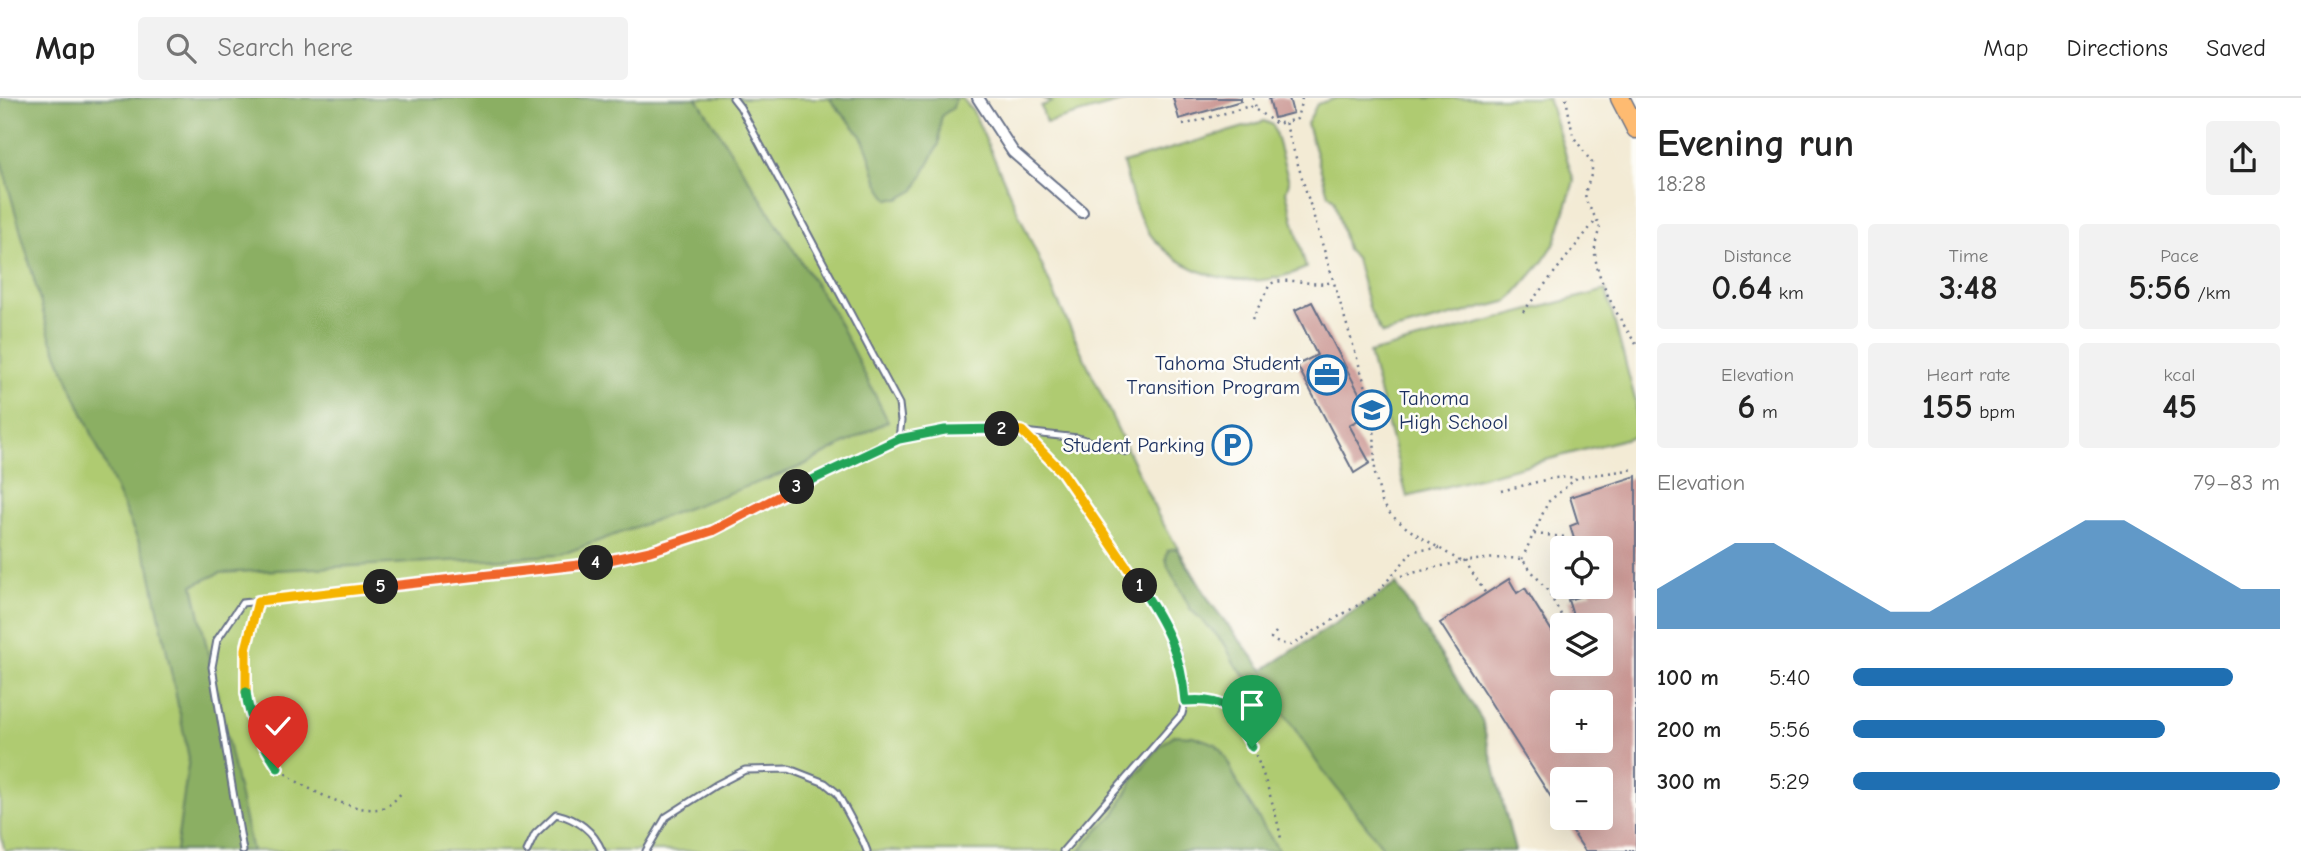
<!DOCTYPE html>
<html lang="en">
<head>
<meta charset="utf-8">
<style>
  body { margin:0; font-family:"Comic Neue",sans-serif; background:#f2f2f2; color:#222; height:100vh; display:flex; flex-direction:column; font-size:26px; white-space:nowrap }
  * { box-sizing:border-box; margin:0 }
  p { font-size:23px; color:#767676 }
  .icon { flex:none; width:38px; height:38px; fill:none; stroke:currentColor; stroke-width:2; stroke-linecap:round; stroke-linejoin:round }
  .map { position:relative; flex:1; overflow:hidden }
  .side { display:flex; flex-direction:column; background:#fff; width:665px }
  .side>* { flex:none }
  .buttons { position:absolute; left:1550px; top:438px; display:grid; gap:14px }
  .buttons a { display:grid; place-items:center; width:63px; height:63px; border-radius:7px; background:#fff; box-shadow:0 7px 28px #0002; font-size:35px }
  .pin { position:absolute; display:grid; place-items:center; width:60px; height:60px; color:#fff; margin:-72px -30px; border-radius:50% 50% 50% 0; rotate:-45deg; box-shadow:0 0 7px #0007 }
  .pin .icon { rotate:45deg }
  .km { position:absolute; width:35px; height:35px; margin:-18px; border-radius:50%; background:#222; color:#fff; font-size:19px; line-height:35px; text-align:center }
  .round { display:grid; place-items:center; flex:none; width:74px; height:74px; border-radius:7px; background:#f2f2f2 }
  .overview { display:flex; align-items:center; justify-content:space-between; height:119px; padding:0 21px }
  h1 { font-size:38px; font-weight:800; line-height:52px }
  .metrics { display:grid; grid-template-columns:repeat(3,1fr); gap:10px; height:119px; padding:7px 21px }
  .metrics div { display:grid; align-content:center; border-radius:7px; background:#f2f2f2; text-align:center }
  .metrics b { font-size:35px; font-weight:800 }
  .metrics small { font-size:19px; font-weight:400 }
  .metrics p { font-size:19px }
  .chart { height:196px; padding:14px 21px }
  .chart p { display:flex; justify-content:space-between }
  .chart svg { width:100%; height:126px; margin-top:7px; fill:#1f6fb2; opacity:.7 }
  ul { padding:0 21px; list-style:none; font-size:23px }
  li { display:grid; grid-template-columns:112px 84px 1fr; align-items:center; height:52px }
  li i { height:18px; border-radius:9px; background:#1f6fb2 }
  header { display:flex; align-items:center; gap:42px; box-sizing:border-box; height:98px; padding:0 35px; background:#fff; border-bottom:2px solid #e0e0e0 }
  header strong { font-size:33px }
  nav { display:flex; gap:38px; margin-inline-start:auto; font-size:24px }
  .search { width:490px; height:63px; background:#f2f2f2; display:flex; align-items:center; gap:18px; box-sizing:border-box; padding:0 24px; border-radius:7px; color:#767676; font-size:26px }
  main { display:flex; flex:1; min-height:0 }
  .map>svg:first-child { display:block }
  .green { fill:#afcb71; stroke:#657d68; stroke-width:2 }
  .forest { fill:#8baf63; stroke:#536f60; stroke-width:2 }
  .building { fill:#cb9894; fill-rule:evenodd }
  .lines { fill:none; stroke-linecap:round; stroke-linejoin:round }
  .lane-casing { stroke:#677188; stroke-width:9 }
  .street-casing { stroke:#677188; stroke-width:14 }
  .primary-casing { stroke:#677188; stroke-width:21 }
  .path { stroke:#677188; stroke-width:2.5; stroke-dasharray:2 5; stroke-linecap:butt }
  .lane { stroke:#fff; stroke-width:5 }
  .street { stroke:#fff; stroke-width:10 }
  .primary { stroke:#febb71; stroke-width:18 }
  .split-1-casing { stroke:#fff; stroke-width:14 }
  .split-2-casing { stroke:#fff; stroke-width:14 }
  .split-3-casing { stroke:#fff; stroke-width:14 }
  .split-4-casing { stroke:#fff; stroke-width:14 }
  .split-5-casing { stroke:#fff; stroke-width:14 }
  .split-6-casing { stroke:#fff; stroke-width:14 }
  .split-7-casing { stroke:#fff; stroke-width:14 }
  .split-1 { stroke:#22a559; stroke-width:9 }
  .split-2 { stroke:#f5b400; stroke-width:9 }
  .split-3 { stroke:#22a559; stroke-width:9 }
  .split-4 { stroke:#f0652b; stroke-width:9 }
  .split-5 { stroke:#f0652b; stroke-width:9 }
  .split-6 { stroke:#f5b400; stroke-width:9 }
  .split-7 { stroke:#22a559; stroke-width:9 }
  .labels { text-anchor:middle; dominant-baseline:central; stroke-width:5; stroke-linejoin:round; paint-order:stroke }
  .poi-label { font-size:21px; fill:#1b2f5e; stroke:#fdfcf7; text-anchor:end }
</style>
</head>
<body>
<header>
<strong>Map</strong>
<div class="search"><svg class="icon" aria-label="search" viewBox="0 0 24 24"><circle cx="10" cy="10" r="6"/><path d="M15 15l6 6"/></svg>Search here</div>
<nav><a>Map</a><a>Directions</a><a>Saved</a></nav>
</header>
<main>
<div class="map">
<svg width="1636" height="753" viewBox="0 0 1636 753">
  <rect width="100%" height="100%" fill="#fdfcf7"/>
  <filter id="ink" filterUnits="userSpaceOnUse"><feTurbulence type="fractalNoise" baseFrequency=".0143" numOctaves="2"/><feDisplacementMap in="SourceGraphic" scale="14" xChannelSelector="R" yChannelSelector="G"/><feConvolveMatrix kernelMatrix="1 2 1 2 8 2 1 2 1" color-interpolation-filters="sRGB"/></filter>
  <filter id="wash" filterUnits="userSpaceOnUse"><feTurbulence type="fractalNoise" baseFrequency=".00686" numOctaves="4" result="noise"/><feDisplacementMap in="SourceGraphic" scale="28" xChannelSelector="R" yChannelSelector="G"/><feGaussianBlur stdDeviation="1.57" result="paint"/><feColorMatrix in="noise" values="0 0 0 0 0 0 0 0 0 0 0 0 0 0 0 0 0 1.4 0 .05"/><feComposite in="paint" operator="in"/></filter>
  <g filter="url(#wash)">
    <rect width="100%" height="100%" fill="#f3ebd5"/>
    <!-- green -->
    <path class="green" d="M0,0H962L973,13L1059,206L1158,417L1212,507L1263,572L1355,513L1493,753H5L0,735Z
      M1042,0H1135L1046,25L1041,8L1052,4Z
      M1337,0H1548L1574,83L1555,145L1541,166L1509,203L1382,236L1370,213L1356,161L1347,151L1334,101L1328,96L1307,26L1317,6Z
      M1264,23L1273,27L1289,84L1286,94L1306,170C1254,194 1191,183 1153,140C1135,119 1130,90 1123,65Z
      M1606,192L1636,305V338L1407,399L1369,255Z"/>
    <!-- forest -->
    <path class="forest" d="M0,0H697L835,217L888,323L800,369L560,457L220,475L193,487L252,753H176L189,660L149,468L50,239L0,59Z
      M829,0H955L953,10L941,18L939,46L915,92L899,101H889C872,84 874,60 862,40C853,25 839,14 829,0Z
      M1176,450L1212,507L1263,572L1396,486L1482,622L1515,753H1386L1320,669L1286,618L1271,607L1234,565L1226,548L1213,533L1191,512L1168,469L1166,460L1168,452Z
      M1174,637L1193,638L1216,646L1226,660L1241,692L1279,753H1080L1088,742L1115,716L1136,677L1160,648Z"/>
    <g id="blocks">
      <!-- building -->
      <path class="building" d="M1173,0H1241V3L1179,21Z
        M1269,0H1289L1293,15L1274,20Z
        M1312,204L1370,316L1349,327L1370,365L1354,375L1297,267L1317,257L1295,212Z
        M1636,378V753H1585L1563,719H1601V681H1563V718L1440,525L1509,481L1517,495L1525,490L1563,551V565H1601V527H1576L1568,502L1591,495L1589,488H1601V450H1577L1570,428L1578,425L1570,399ZM1563,604H1601V642H1563Z"/>
    </g>
  </g>
  <g filter="url(#ink)">
    <use href="#blocks" fill-opacity="0" stroke="#677188" stroke-width="2"/>
    <g class="lines">
      <!-- lane casing -->
      <g class="lane-casing">
        <path id="lane" d="M733,0L740,9L899,306L901,323L899,341
          M1022,333L1062,374L1154,509L1177,553L1184,584L1185,603L1182,616L1063,753
          M243,753L212,569L217,542L242,505L594,466L650,453L712,433L825,375L899,341L945,332L987,330L1078,340L1127,354
          M527,753L535,736L556,716C578,721 593,732 602,753
          M646,753L666,719L716,687L745,672L789,671L825,685L837,695L863,743L867,753"/>
      </g>
      <!-- street casing -->
      <g class="street-casing">
        <path id="street" d="M978,0L1013,54L1082,114"/>
      </g>
      <!-- primary casing -->
      <g class="primary-casing">
        <path id="primary" d="M1620,0L1636,31"/>
      </g>
      <!-- path -->
      <path class="path" d="M1253,0L1257,13
        M1302,0L1297,21L1285,24L1374,316L1375,376L1382,404L1391,417L1408,431L1460,463
        M1566,0L1573,38L1592,65V74L1585,95L1586,103L1600,128C1598,137 1594,147 1595,155C1596,182 1621,224 1636,246
        M1183,27L1250,8L1277,26L1285,24
        M1523,214L1597,121
        M1252,222L1270,186C1291,177 1312,190 1332,184
        M1501,393L1553,380L1576,379
        M1534,436L1566,439L1569,450
        M1522,461L1548,404L1578,379L1636,371
        M1465,463L1486,496
        M1401,478C1441,468 1480,457 1522,461L1547,492L1567,527
        M256,513C248,544 241,576 248,609C252,629 264,656 279,670C298,688 351,714 377,711C389,710 396,701 403,693
        M1276,534L1271,540L1278,545L1291,547L1375,497L1413,453L1439,450
        M1194,602C1202,601 1213,601 1221,605C1249,620 1276,710 1281,741"/>
      <!-- lane -->
      <use href="#lane" class="lane"/>
      <!-- street -->
      <use href="#street" class="street"/>
      <!-- primary -->
      <use href="#primary" class="primary"/>
    </g>
  </g>
  <g class="lines" filter="url(#ink)">
    <!-- split-1 casing -->
    <g class="split-1-casing">
      <path id="split-1" d="M1140,488C1166,527 1181,556 1185,603C1229,599 1233,613 1252,649"/>
    </g>
    <!-- split-2 casing -->
    <g class="split-2-casing">
      <path id="split-2" d="M1002,331L1022,333L1062,374L1140,488"/>
    </g>
    <!-- split-3 casing -->
    <g class="split-3-casing">
      <path id="split-3" d="M797,389L899,341L945,332L1002,331"/>
    </g>
    <!-- split-4 casing -->
    <g class="split-4-casing">
      <path id="split-4" d="M596,465L650,453L712,433L797,389"/>
    </g>
    <!-- split-5 casing -->
    <g class="split-5-casing">
      <path id="split-5" d="M381,489L596,465"/>
    </g>
    <!-- split-6 casing -->
    <g class="split-6-casing">
      <path id="split-6" d="M246,594V551L258,503L381,489"/>
    </g>
    <!-- split-7 casing -->
    <g class="split-7-casing">
      <path id="split-7" d="M246,594C249,623 262,645 278,670"/>
    </g>
    <!-- split-1 -->
    <use href="#split-1" class="split-1"/>
    <!-- split-2 -->
    <use href="#split-2" class="split-2"/>
    <!-- split-3 -->
    <use href="#split-3" class="split-3"/>
    <!-- split-4 -->
    <use href="#split-4" class="split-4"/>
    <!-- split-5 -->
    <use href="#split-5" class="split-5"/>
    <!-- split-6 -->
    <use href="#split-6" class="split-6"/>
    <!-- split-7 -->
    <use href="#split-7" class="split-7"/>
  </g>
  <!-- icons -->
  <defs>
    <g id="office-ring" transform="scale(2.0125)"><circle r="9.5" fill="#fdfcf7" stroke="#1f6fb2" stroke-width="1.5"/><path d="M-6-3h4V-5.5h4V-3h4V5H-6ZM-1-4.5V-3h2v-1.5ZM-6 0V1H6V0Z" fill="#1f6fb2"/></g>
    <g id="school-ring" transform="scale(2.0125)"><circle r="9.5" fill="#fdfcf7" stroke="#1f6fb2" stroke-width="1.5"/><path d="M0-5L7-2L0 1L-7-2ZM-4 1L0 2.5L4 1V4Q0 6-4 4Z" fill="#1f6fb2"/></g>
    <g id="parking-ring" transform="scale(2.0125)"><circle r="9.5" fill="#fdfcf7" stroke="#1f6fb2" stroke-width="1.5"/><path d="M-3.5-5.5H1a3.5 3.5 0 0 1 0 7H-1V5.5H-3.5ZM-1-3.4V-.6H.8a1.4 1.4 0 0 0 0-2.8Z" fill="#1f6fb2"/></g>
  </defs>
  <g fill-rule="evenodd">
    <use href="#office-ring" x="1327" y="277"/>
    <use href="#school-ring" x="1372" y="312"/>
    <use href="#parking-ring" x="1232" y="347"/>
  </g>
  <g class="labels">
    <!-- poi labels -->
    <g class="poi-label">
      <text x="1300" y="265">Tahoma Student<tspan x="1300" dy="24">Transition Program</tspan></text>
      <text x="1399" y="300" text-anchor="start">Tahoma<tspan x="1399" dy="24">High School</tspan></text>
      <text x="1205" y="347">Student Parking</text>
    </g>
  </g>
</svg>
<div class="buttons">
<a><svg class="icon" aria-label="locate" viewBox="0 0 24 24"><circle cx="12" cy="12" r="6"/><path d="M12 2v4M12 18v4M2 12h4M18 12h4"/></svg></a>
<a><svg class="icon" aria-label="layers" viewBox="0 0 24 24"><path d="M12 4l9 5-9 5-9-5zM3 14l9 5 9-5"/></svg></a>
<a>+</a>
<a>−</a>
</div>
<div class="pin" style="left:1252px;top:649px;background:#1e9e55"><svg class="icon" aria-label="arrive" viewBox="0 0 24 24"><path d="M6 21V4h12l-3 4 3 4H6"/></svg></div>
<div class="pin" style="left:278px;top:670px;background:#d93025"><svg class="icon" aria-label="check" viewBox="0 0 24 24"><path d="M5 12l5 5 9-10"/></svg></div>
<b class="km" style="left:1140px;top:488px">1</b>
<b class="km" style="left:1002px;top:331px">2</b>
<b class="km" style="left:797px;top:389px">3</b>
<b class="km" style="left:596px;top:465px">4</b>
<b class="km" style="left:381px;top:489px">5</b>
</div>
<section class="side">
<div class="overview"><div><h1>Evening run</h1><p>18:28</p></div><a class="round"><svg class="icon" aria-label="share" viewBox="0 0 24 24"><path d="M12 15V3M7 8l5-5 5 5M5 13v7h14v-7"/></svg></a></div>
<div class="metrics">
<div><p>Distance</p><b>0.64<small> km</small></b></div>
<div><p>Time</p><b>3:48</b></div>
<div><p>Pace</p><b>5:56<small> /km</small></b></div>
</div>
<div class="metrics">
<div><p>Elevation</p><b>6<small> m</small></b></div>
<div><p>Heart rate</p><b>155<small> bpm</small></b></div>
<div><p>kcal</p><b>45</b></div>
</div>
<div class="chart"><p><span>Elevation</span>79–83 m</p>
<svg viewBox="0 0 160 44" preserveAspectRatio="none"><path d="M0 44V30L10 22L20 14L30 14L40 22L50 30L60 38L70 38L80 30L90 22L100 14L110 6L120 6L130 14L140 22L150 30L160 30V44z"/></svg>
</div>
<ul>
<li><b>100 m</b>5:40<i style="width:89%"></i></li>
<li><b>200 m</b>5:56<i style="width:73%"></i></li>
<li><b>300 m</b>5:29<i style="width:100%"></i></li>
</ul>
</section>
</main>
</body>
</html>
